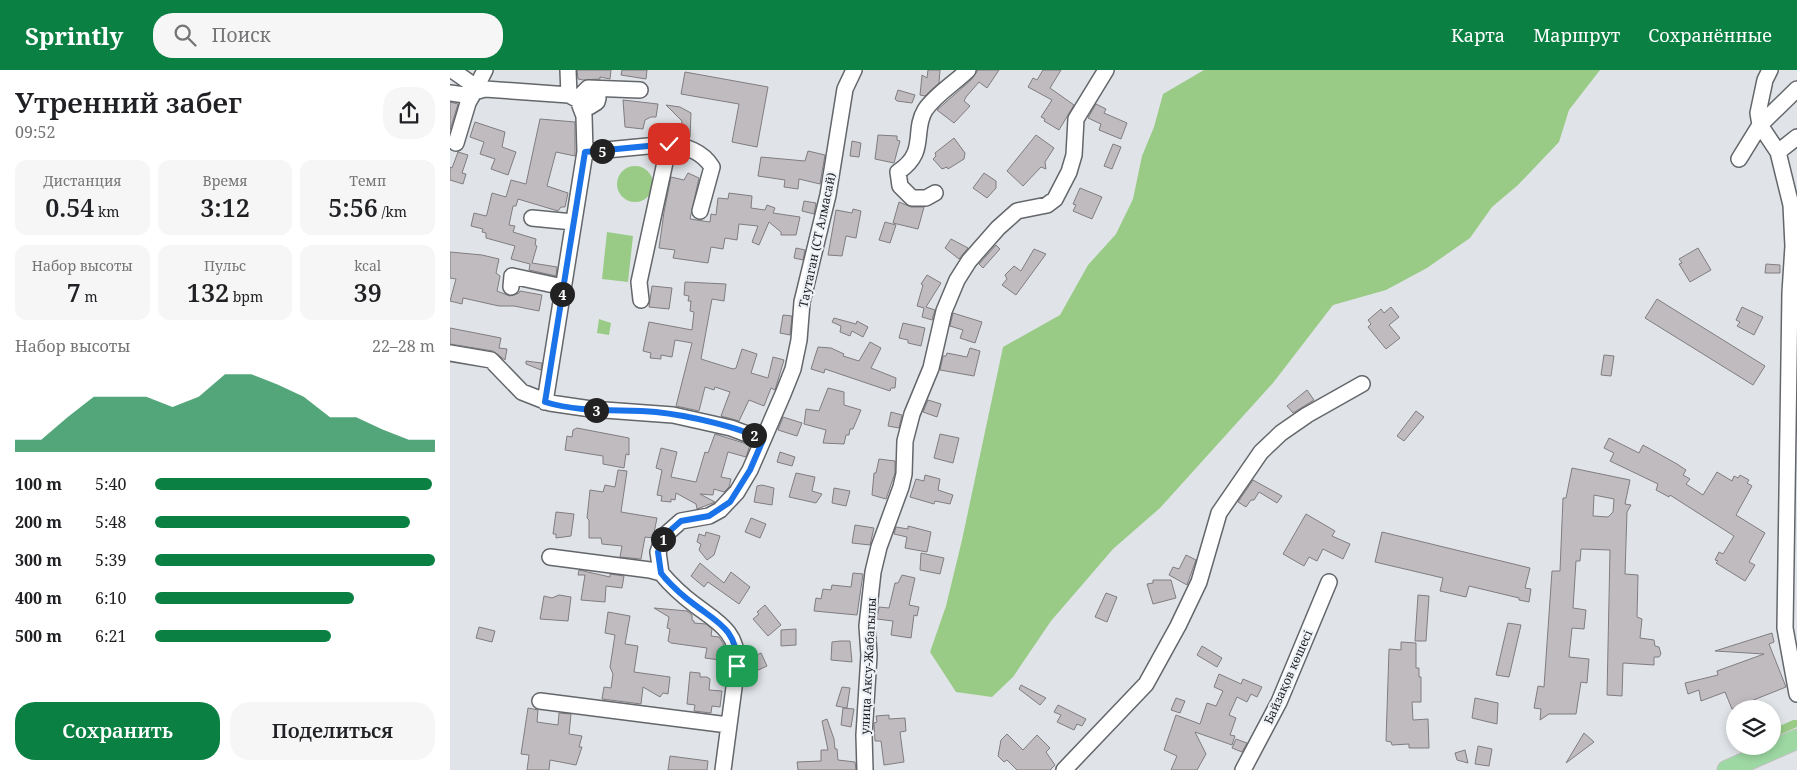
<!DOCTYPE html>
<html lang="ru">
<head>
<meta charset="utf-8">
<style>
  body { margin:0; font-family:"Noto Serif",serif; background:#f6f6f6; color:#202124; height:100vh; display:flex; flex-direction:column; font-size:19px; white-space:nowrap }
  * { box-sizing:border-box; margin:0 }
  p { font-size:16px; color:#757577 }
  .icon { flex:none; width:28px; height:28px; fill:none; stroke:currentColor; stroke-width:2; stroke-linecap:round; stroke-linejoin:round }
  .map { position:relative; flex:1; overflow:hidden }
  .side { display:flex; flex-direction:column; background:#fff; width:450px }
  .side>* { flex:none }
  .fabs { position:absolute; left:1276px; top:630px; display:grid; gap:10px }
  .fabs a { display:grid; place-items:center; width:55px; height:55px; border-radius:50%; background:#fff; box-shadow:0 2px 8px #0003; font-size:25px }
  .pin { position:absolute; display:grid; place-items:center; width:42px; height:42px; color:#fff; margin:-21px; border-radius:10px; box-shadow:0 2px 8px #0006 }
  .km { position:absolute; width:25px; height:25px; margin:-12px; border-radius:50%; background:#222; color:#fff; font-size:14px; line-height:25px; text-align:center }
  .round { display:grid; place-items:center; flex:none; width:52px; height:52px; border-radius:20px; background:#f6f6f6 }
  .summary { display:flex; align-items:center; justify-content:space-between; height:85px; padding:0 15px }
  h1 { font-size:28px; font-weight:600; line-height:38px }
  .stats { display:grid; grid-template-columns:repeat(3,1fr); gap:8px; height:85px; padding:5px 15px }
  .stats div { display:grid; align-content:center; border-radius:12px; background:#f6f6f6; text-align:center }
  .stats b { font-size:25px; font-weight:600 }
  .stats small { font-size:14px; font-weight:400 }
  .stats p { font-size:14px }
  .chart { height:140px; padding:10px 15px }
  .chart p { display:flex; justify-content:space-between }
  .chart svg { width:100%; height:90px; margin-top:5px; fill:#0b8043; opacity:.7 }
  .primary-button { display:flex; gap:10px; margin-top:auto; padding:10px 15px }
  .primary-button a { flex:1; height:58px; border-radius:20px; background:#0b8043; color:#fff; font-size:20px; font-weight:600; line-height:58px; text-align:center }
  .primary-button a+a { background:#f6f6f6; color:#202124 }
  ul { padding:0 15px; list-style:none; font-size:16px }
  li { display:grid; grid-template-columns:80px 60px 1fr; align-items:center; height:38px }
  li i { height:12px; border-radius:6px; background:#0b8043 }
  header { display:flex; align-items:center; gap:30px; box-sizing:border-box; height:70px; padding:0 25px; background:#0b8043; color:#fff }
  header strong { font-size:24px }
  nav { display:flex; gap:28px; margin-inline-start:auto; font-size:18px }
  .search { width:350px; height:45px; background:#f6f6f6; display:flex; align-items:center; gap:12px; box-sizing:border-box; padding:0 18px; border-radius:20px; color:#757577; font-size:19px }
  main { display:flex; flex:1; min-height:0 }
  .map>svg:first-child { display:block }
  .green { fill:#99cb86 }
  .building { fill:#bfbbbf; stroke:#807d80; fill-rule:evenodd }
  .lines { fill:none; stroke-linecap:round; stroke-linejoin:round }
  .minor-casing { stroke:#63666a; stroke-width:18 }
  .major-casing { stroke:#c0c0c1; stroke-width:21 }
  .minor { stroke:#fff; stroke-width:15 }
  .major { stroke:#9dd8a3; stroke-width:19 }
  .route-casing { stroke:#fff; stroke-width:10 }
  .route { stroke:#1a73e8; stroke-width:6 }
  .labels { text-anchor:middle; dominant-baseline:central; stroke-width:4.5; stroke-linejoin:round; paint-order:stroke }
  .street-label { font-size:12px; fill:#1d1f20; stroke:#eef2f6 }
</style>
</head>
<body>
<header>
<strong>Sprintly</strong>
<div class="search"><svg class="icon" aria-label="search" viewBox="0 0 24 24"><circle cx="10" cy="10" r="6"/><path d="M15 15l6 6"/></svg>Поиск</div>
<nav><a>Карта</a><a>Маршрут</a><a>Сохранённые</a></nav>
</header>
<main>
<section class="side">
<div class="summary"><div><h1>Утренний забег</h1><p>09:52</p></div><a class="round"><svg class="icon" aria-label="share" viewBox="0 0 24 24"><path d="M12 15V3M7 8l5-5 5 5M5 13v7h14v-7"/></svg></a></div>
<div class="stats">
<div><p>Дистанция</p><b>0.54<small> km</small></b></div>
<div><p>Время</p><b>3:12</b></div>
<div><p>Темп</p><b>5:56<small> /km</small></b></div>
</div>
<div class="stats">
<div><p>Набор высоты</p><b>7<small> m</small></b></div>
<div><p>Пульс</p><b>132<small> bpm</small></b></div>
<div><p>kcal</p><b>39</b></div>
</div>
<div class="chart"><p><span>Набор высоты</span>22–28 m</p>
<svg viewBox="0 0 160 44" preserveAspectRatio="none"><path d="M0 44V38L10 38L20 27L30 17L40 17L50 17L60 22L70 17L80 6L90 6L100 11L110 17L120 27L130 27L140 33L150 38L160 38V44z"/></svg>
</div>
<ul>
<li><b>100 m</b>5:40<i style="width:99%"></i></li>
<li><b>200 m</b>5:48<i style="width:91%"></i></li>
<li><b>300 m</b>5:39<i style="width:100%"></i></li>
<li><b>400 m</b>6:10<i style="width:71%"></i></li>
<li><b>500 m</b>6:21<i style="width:63%"></i></li>
</ul>
<div class="primary-button"><a>Сохранить</a><a>Поделиться</a></div>
</section>
<div class="map">
<svg width="1347" height="700" viewBox="0 0 1347 700">
  <rect width="100%" height="100%" fill="#e0e4e8"/>
  <!-- green -->
  <path class="green" d="M754,0H1150L1119,40L1109,72L1068,115L1042,137L1020,168L977,198L936,220L883,235L823,313L710,438L663,479L601,551L563,607L542,627L506,622L480,582L496,536L512,470L553,277L610,245L638,195L666,164L683,129L692,86L704,57L713,24Z
    M167 114a18 18 0 1 1 36 0a18 18 0 1 1-36 0Z
    M157,162L183,166L178,212L152,209Z
    M149,249L161,253L159,265L147,263Z
    M1343,650H1347V657L1323,668V659Z"/>
  <!-- building -->
  <path class="building" d="M127,0H161L160,9L150,7V9L133,10L128,9Z
    M172,0H197L196,9L171,5Z
    M478,0H490L489,13L475,26L470,25L472,5L477,8Z
    M528,0H549L537,18L529,12L516,27L514,31L520,36L504,53L487,40L521,10Z
    M593,0H611L600,18L624,35L609,60L594,51L595,49L591,47L602,30L578,17L583,8L587,10Z
    M235,2L318,17L307,77L282,72L289,34L231,24Z
    M448,20L465,25L462,33L447,31L445,29Z
    M173,30L208,34L206,47H201L195,50L193,59L175,57Z
    M0,32L8,34L0,60Z
    M646,34L656,39L654,43L677,53L671,69L649,60L651,54L638,48Z
    M216,35L230,37L241,43L240,67L230,65L232,51Z
    M90,49L125,52V86L106,82L97,116L118,123L115,137H111L108,141L68,129L66,136H63L59,155L65,156L63,162L86,169L85,175L87,176L82,193L107,197L106,206L79,200L80,194L61,189L65,176L36,168V163L32,162L33,159L21,156L24,143L36,146L37,144L42,123L56,127L61,110L76,114Z
    M25,52L55,62L52,77L66,82L58,105L41,99L45,89L30,84L34,72L20,67Z
    M428,65L447,66V70L450,71L444,93L425,89Z
    M586,65L604,78L595,92L596,99L591,97L573,116L557,101Z
    M504,68L515,83L514,89L498,99L497,97L492,99L483,89L486,86L485,83Z
    M402,71L411,73L409,87L400,86Z
    M663,74L671,77L662,99L654,96Z
    M358,81L375,85L370,114L349,109L348,119L334,117L335,110L308,106L311,87L355,91Z
    M8,82L18,85L12,103L16,104L13,114L0,110V97L2,98Z
    M238,103L249,108L240,149L260,152L261,144L266,145L268,128L278,129L279,123L302,126L301,138L315,140L317,135L325,138L323,143L350,147L346,165H331V162L319,152L309,175L302,172L308,156L289,154L287,170L275,168L273,179L261,177L258,193L223,188L225,180L209,178L214,142L221,107L234,110Z
    M534,103L546,111V118L537,128L523,118Z
    M630,118L652,127L642,149L623,141L626,135L623,134Z
    M354,131L366,133L364,144L352,141Z
    M449,132L461,137H474L468,159L443,153Z
    M403,139L411,141L406,168L396,166L392,186L378,185L386,140L402,143Z
    M435,152L446,155L440,173L429,170Z
    M501,169L518,178L509,189L495,178Z
    M546,175L550,179L533,198L529,194Z
    M346,178L355,180L353,190L344,188Z
    M1248,178L1261,200L1240,212L1229,194L1232,193L1229,189Z
    M584,179L596,184L566,225L552,215L557,209L555,205L564,196L571,201Z
    M0,182L32,185L49,189L46,203L50,206L47,221L60,226L69,223L70,221L92,225L89,241L64,236H49L13,228L12,234L0,231L6,209L0,208Z
    M1316,194L1330,195V203H1315Z
    M477,205L491,213L476,237L485,240L482,250L472,247L474,238L467,236L473,215L471,214Z
    M235,212L276,214L274,231L262,229L251,289L283,299L286,298L292,279L307,284L301,303L318,308L323,287L334,290L325,320L321,318L314,336L299,330L289,351L271,346L280,322L265,317L264,320L255,317L249,341L226,336L242,273L225,270L222,287L211,285V289L200,288L201,283L193,281L199,252L242,260L244,242L240,241L241,231H238L239,226L234,225Z
    M202,216L222,218L219,239L199,237Z
    M1207,229L1315,296L1303,315L1195,248Z
    M941,237L949,247L939,255L950,268L936,279L918,257L921,254L918,250L931,239L934,243Z
    M1292,237L1313,247L1304,265L1287,256L1290,252L1286,250Z
    M503,243L532,252L525,273L510,268L513,260L500,256Z
    M333,245L342,246L340,265L330,263Z
    M384,248L406,254L407,251L418,257L413,267L402,261L400,266L390,262L391,256L382,252Z
    M453,253L475,258L471,276L458,273V270L449,268Z
    M0,258L51,268L49,278L57,279L55,290L43,281L0,274Z
    M420,272L431,278L421,298L446,308L445,318H441L440,321L375,299L374,303L361,299L368,277L381,278L394,284L393,286L409,291Z
    M520,278L530,281L524,306L490,300L493,286H496L497,283L517,287Z
    M1154,285L1164,286L1161,306L1151,305Z
    M76,291L92,293L91,300L76,294Z
    M378,318L394,322V335L411,340L403,359H400L399,365H396L394,374L373,373L376,360L354,354L356,339L369,341Z
    M857,320L864,330L843,343L837,336Z
    M478,330L491,334L487,347L473,342Z
    M966,341L974,347L954,371L947,366Z
    M441,342L452,345L449,358L438,356Z
    M333,347L352,353L347,366L328,360Z
    M127,358L179,368V385L176,384L174,398L153,394V386L115,380L117,366L122,367L123,360Z
    M265,364L300,375L296,387L278,382L271,407L281,409L279,417L274,422L264,419L263,425L250,424L265,432L250,438L247,439L246,434L226,423L225,430L221,429V432L211,431L212,426L207,425L212,400L206,398L211,378L227,382L221,407L246,412L255,382L258,383Z
    M490,364L509,368L503,393L484,388Z
    M1159,368L1189,383L1193,375L1227,394L1236,400L1233,405L1240,409L1236,414L1253,425L1267,402L1282,411L1284,406L1288,408L1290,405L1299,410L1297,413L1302,416L1286,445L1315,463L1299,492L1305,495L1295,511L1266,493L1268,491L1265,490L1269,482L1273,484L1284,466L1220,425L1219,427L1206,420L1208,414L1160,391L1164,383L1154,378Z
    M330,382L345,387L342,396L327,392Z
    M429,389L445,391V403L436,429L422,425L424,403H426Z
    M1122,398L1180,410L1175,434L1181,435L1177,442L1175,504L1188,505L1187,547L1192,549L1190,568L1204,570L1205,576L1209,577L1211,584L1209,587H1204V595L1173,593L1172,626L1157,625L1160,480L1131,479L1130,491H1126L1123,538L1136,540L1134,559L1122,558L1119,587L1139,589L1137,613L1131,612L1126,644H1099L1090,650L1091,639L1084,638L1088,616L1094,617L1102,501H1110L1113,428H1116ZM1144,425L1164,429L1163,442L1158,447L1143,446Z
    M168,400L177,401L171,442L207,448L203,468L195,467L191,489L170,487L172,476L152,474L151,468H139V450L137,448L140,420L153,422L155,415L165,417Z
    M346,403L365,407L362,421L372,424L366,433L339,427Z
    M475,405L490,409L488,420L503,425L500,434L485,431L484,434L460,427L466,409L474,411Z
    M803,410L832,426L827,433L809,422L804,430H801L796,437L788,432Z
    M312,415L324,418L322,435L304,432L307,416Z
    M384,418L400,421L396,436L382,433Z
    M106,442L124,444L121,466L106,468V464H103Z
    M856,444L885,461L882,466L900,474L893,489L873,479L867,491L859,487L854,496L833,484Z
    M301,448L316,454L310,468L295,462Z
    M405,455L424,458L420,475L402,473Z
    M458,456L481,462L477,482L455,478L457,467L444,464L446,457L458,459Z
    M256,462L270,466L264,485L257,490L249,480L251,474L247,472L249,464L255,466Z
    M932,462L1080,498L1075,518L1081,519L1079,532L1069,530V528L1019,516L1016,527L990,521L993,508L925,492Z
    M471,483L494,488L490,504L470,500Z
    M736,485L746,490L737,515L719,505L723,497L729,499Z
    M250,493L274,513L281,502L300,517L289,534L258,512L254,517L241,506Z
    M129,500L160,507V504L174,506L172,518L156,516L155,532L131,530L135,505H128Z
    M403,503L413,504L407,545L364,541L366,528L371,529L373,519L381,520L382,515L401,517Z
    M452,505L465,508L459,535L469,537L467,546L464,545L461,568L441,565L443,551L427,549L429,537L439,538L445,513H448Z
    M703,510H721L726,528L703,534L697,514L703,513Z
    M656,523L667,527L657,552L645,547Z
    M109,525L121,527L118,551L90,549L94,526L102,528Z
    M968,525L979,526L976,571H965Z
    M315,535L331,555L318,566L303,549L309,544L307,542Z
    M204,538L237,541L242,545V550L244,551V553L256,554L262,559L261,566L269,567L273,573L277,591L255,588L257,578L221,573L218,571L220,559L217,558L219,547Z
    M158,542L180,546L175,574L188,576L184,602L220,607L218,624L213,623L210,627L193,617L191,634L152,629L154,617L161,618L163,604L160,597L165,565L155,563Z
    M1058,553L1071,555L1059,607L1046,605Z
    M29,557L45,561L42,572L26,568Z
    M346,559V575L331,576V560Z
    M1322,563L1324,572L1319,574L1336,617L1301,631L1304,639H1282L1275,622L1251,631L1249,620L1238,624L1235,613L1268,605L1267,601L1314,584L1265,581Z
    M390,571H400L402,592L381,590L382,572Z
    M951,572L966,573V598H969V607H971V632H962L963,650L978,649L979,678H959V674L942,675L941,672L936,671L939,579L951,580Z
    M752,576L772,588L767,597L747,585Z
    M311,583L317,596L304,602L305,595L300,594L298,589Z
    M240,602L250,603V607H257L260,609L259,620L272,621L270,637L262,636L261,643L244,641L245,635L237,634Z
    M769,604L791,614L793,609L812,617L807,627L801,624L797,632L787,627L779,645L786,648L780,665L785,666L782,675L745,662L756,684L747,700H721L727,686L714,680L726,645L750,654L757,633L766,636L773,621L764,617Z
    M571,615L596,628L590,635L569,619Z
    M392,617L400,618L397,638L386,636Z
    M726,628L735,631L730,643L721,640Z
    M1025,628L1048,633L1047,654L1022,648Z
    M608,635L636,649L632,656L627,654L624,660L607,652L611,645L604,642Z
    M78,638L88,640L87,652L108,655L109,643L121,644L119,664L132,666L129,677H132L126,695L100,690L99,700H77L79,685L71,684Z
    M393,638L404,639L401,657L391,655Z
    M439,645V649L455,648L456,661L450,662L454,692L434,695L431,671H425L424,653L427,652L426,646Z
    M377,649L384,669L385,679H387L388,690L405,692L406,700H348L347,692L371,691V680H378L372,651Z
    M1134,663L1144,672L1116,693Z
    M557,664L573,680L587,665L600,678L596,682L605,695L600,700H567L557,690L554,692L548,686L551,670Z
    M786,669L797,673L792,682L782,678Z
    M1028,676L1042,679L1039,696L1025,694Z
    M1015,680L1018,693L1007,690L1005,683Z
    M220,686L258,691L257,700H218Z"/>
  <g class="lines">
    <!-- minor casing -->
    <g class="minor-casing">
      <path id="minor" d="M2,0L26,17
        M118,0L119,25L128,30L134,46L135,82L219,74L189,212L191,230
        M1320,0L1315,10L1308,43L1310,55L1328,82L1341,135L1343,176L1340,223L1335,558L1347,624
        M24,22L35,0
        M0,23L22,26
        M130,26L138,18L190,20
        M132,37H139L147,32L148,28L145,24L138,23L132,25
        M6,73L18,33L24,22L35,19L119,25
        M219,74C237,77 252,81 262,97L250,141
        M1328,82L1347,67
        M1289,89L1310,55L1347,19
        M485,123L476,128H462L450,116L448,102C478,82 462,62 475,40C486,24 505,13 518,0
        M82,148L123,152
        M61,217L62,206L113,217
        M0,283L41,290L72,322L100,333L141,339L223,345L281,358L313,370
        M95,332L135,82
        M100,487L200,500L211,503
        M90,631L278,655
        M273,700L287,595C288,562 269,553 245,535C233,526 221,515 211,503L208,482L214,466L231,451L259,446L270,440L287,422L300,400L333,324L343,299L349,270L352,232L378,125L395,19L404,0
        M415,700L414,665L419,585L417,556L423,502L429,477L451,417L454,404L455,371L462,344L481,298L494,241L507,210L519,191L548,158L567,141L597,135L605,129L619,102L624,85L626,49L656,0
        M614,700L696,614L728,556L749,512L769,443L811,382L831,363L857,345L912,314
        M793,700L829,632L879,512"/>
    </g>
    <!-- major casing -->
    <g class="major-casing">
      <path id="major" d="M1277,700L1347,669"/>
    </g>
    <!-- minor -->
    <use href="#minor" class="minor"/>
    <!-- major -->
    <use href="#major" class="major"/>
  </g>
  <g class="lines">
    <!-- route casing -->
    <g class="route-casing">
      <path id="route" d="M219,74L135,82L95,332C131,343 169,339 206,342C234,345 288,356 313,370L300,400L280,432L259,446L231,451L214,466L208,482L211,503L215,508C224,518 234,527 245,535C269,553 288,561 287,596"/>
    </g>
    <!-- route -->
    <use href="#route" class="route"/>
  </g>
  <g class="labels">
    <!-- street labels -->
    <g class="street-label">
      <text transform="translate(367 170) rotate(-78)">Таутаган (СТ Алмасай)</text>
      <text transform="translate(418 596) rotate(-87)">улица Аксу-Жабагылы</text>
      <text transform="translate(838 607) rotate(-66)">Байзақов көшесі</text>
    </g>
  </g>
</svg>
<div class="fabs">
<a><svg class="icon" aria-label="layers" viewBox="0 0 24 24"><path d="M12 4l9 5-9 5-9-5zM3 14l9 5 9-5"/></svg></a>
</div>
<div class="pin" style="left:287px;top:596px;background:#1e9e55"><svg class="icon" aria-label="arrive" viewBox="0 0 24 24"><path d="M6 21V4h12l-3 4 3 4H6"/></svg></div>
<div class="pin" style="left:219px;top:74px;background:#d93025"><svg class="icon" aria-label="check" viewBox="0 0 24 24"><path d="M5 12l5 5 9-10"/></svg></div>
<b class="km" style="left:213px;top:469px">1</b>
<b class="km" style="left:304px;top:365px">2</b>
<b class="km" style="left:146px;top:340px">3</b>
<b class="km" style="left:112px;top:224px">4</b>
<b class="km" style="left:152px;top:81px">5</b>
</div>
</main>
</body>
</html>
